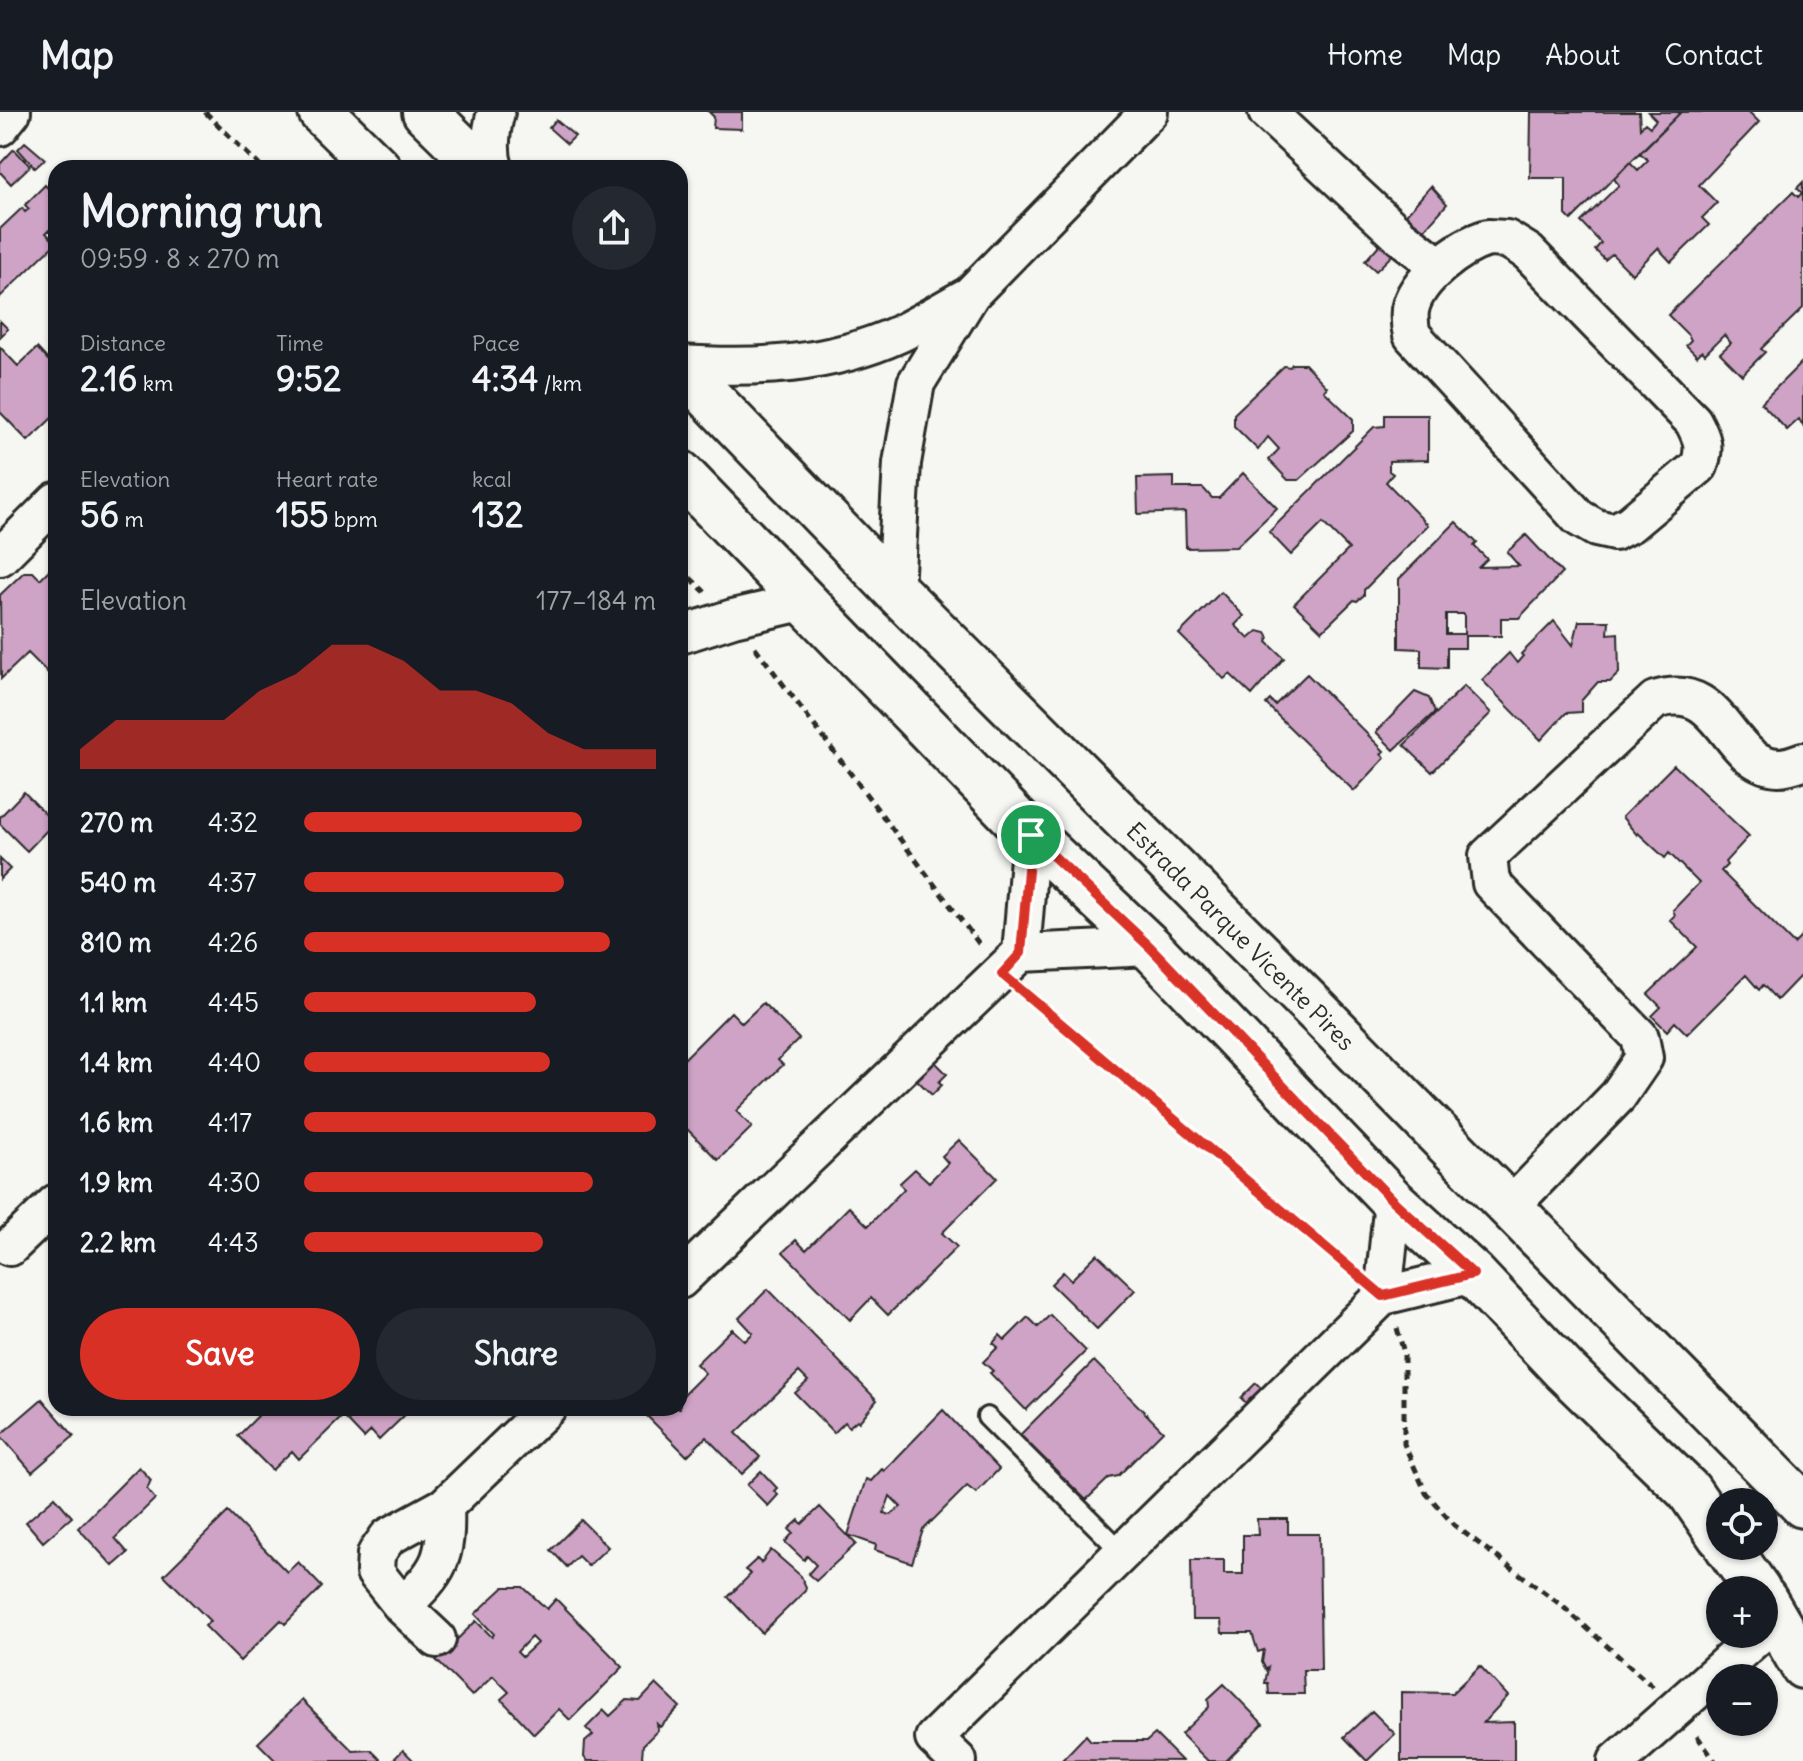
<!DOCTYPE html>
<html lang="en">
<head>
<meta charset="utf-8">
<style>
  body { margin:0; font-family:Delius,sans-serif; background:#242831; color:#f1f3f6; height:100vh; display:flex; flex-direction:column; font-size:30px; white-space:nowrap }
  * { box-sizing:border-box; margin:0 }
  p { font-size:26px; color:#9ea1a6 }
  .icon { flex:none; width:44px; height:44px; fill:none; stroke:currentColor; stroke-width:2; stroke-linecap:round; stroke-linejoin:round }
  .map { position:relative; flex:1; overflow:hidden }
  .drawer { position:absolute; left:48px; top:48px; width:640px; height:1256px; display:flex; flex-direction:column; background:#171b24; border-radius:24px; box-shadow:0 2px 6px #0004 }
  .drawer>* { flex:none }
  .fabs { position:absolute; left:1706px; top:1376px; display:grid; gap:16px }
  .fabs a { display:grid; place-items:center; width:72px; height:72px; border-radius:50%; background:#171b24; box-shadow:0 2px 6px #0004; font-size:40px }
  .pin { position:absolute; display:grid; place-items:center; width:68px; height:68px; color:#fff; margin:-34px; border:4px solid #fff; border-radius:50%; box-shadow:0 2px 8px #0007 }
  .round { display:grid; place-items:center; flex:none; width:84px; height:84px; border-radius:42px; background:#242831 }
  .overview { display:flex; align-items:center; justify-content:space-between; height:136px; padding:0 32px }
  h1 { font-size:44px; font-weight:700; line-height:60px }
  .figures { display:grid; grid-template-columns:repeat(3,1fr); gap:12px; height:136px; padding:8px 32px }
  .figures div { display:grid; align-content:center }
  .figures b { font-size:34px; font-weight:700 }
  .figures small { font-size:22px; font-weight:400 }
  .figures p { font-size:22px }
  .chart { height:224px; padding:16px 32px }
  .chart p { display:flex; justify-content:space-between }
  .chart svg { width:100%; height:144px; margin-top:8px; fill:#d93025; opacity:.7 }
  .cta { display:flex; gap:16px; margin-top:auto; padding:16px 32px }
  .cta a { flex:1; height:92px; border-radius:48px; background:#d93025; color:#fff; font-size:32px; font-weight:700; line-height:92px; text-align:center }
  .cta a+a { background:#242831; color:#f1f3f6 }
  ul { padding:0 32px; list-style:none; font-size:26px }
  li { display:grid; grid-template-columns:128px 96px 1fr; align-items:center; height:60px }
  li i { height:20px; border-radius:10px; background:#d93025 }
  header { display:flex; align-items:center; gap:48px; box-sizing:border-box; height:112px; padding:0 40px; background:#171b24; border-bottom:2px solid #363941 }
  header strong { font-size:38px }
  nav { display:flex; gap:44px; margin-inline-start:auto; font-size:28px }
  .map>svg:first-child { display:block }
  .building { fill:#cfa3c6; stroke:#2b2b2b; stroke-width:2; fill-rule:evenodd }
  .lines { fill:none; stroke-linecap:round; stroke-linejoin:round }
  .lane-casing { stroke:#2b2b2b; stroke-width:24 }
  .street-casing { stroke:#2b2b2b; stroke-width:42 }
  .primary-casing { stroke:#2b2b2b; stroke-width:50 }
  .path { stroke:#2b2b2b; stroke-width:5; stroke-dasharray:8 6; stroke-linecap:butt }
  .lane { stroke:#f6f6f2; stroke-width:18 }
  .street { stroke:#f6f6f2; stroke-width:36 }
  .primary { stroke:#f6f6f2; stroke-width:44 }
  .route-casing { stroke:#fff; stroke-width:16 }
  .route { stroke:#d93025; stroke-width:10 }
  .labels { text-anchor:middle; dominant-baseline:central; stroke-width:7; stroke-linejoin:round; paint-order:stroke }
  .street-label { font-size:24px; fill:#2b2b2b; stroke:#f6f6f2 }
</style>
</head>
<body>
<header>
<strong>Map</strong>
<nav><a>Home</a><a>Map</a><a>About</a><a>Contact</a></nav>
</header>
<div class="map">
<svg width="1803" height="1649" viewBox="0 0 1803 1649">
  <rect width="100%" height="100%" fill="#f6f6f2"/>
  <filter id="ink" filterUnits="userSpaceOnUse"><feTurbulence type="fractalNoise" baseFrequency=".0125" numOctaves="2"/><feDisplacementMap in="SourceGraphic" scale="16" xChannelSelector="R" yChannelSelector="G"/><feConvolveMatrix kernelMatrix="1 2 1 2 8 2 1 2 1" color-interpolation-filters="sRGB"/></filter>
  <g filter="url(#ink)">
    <!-- building -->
    <path class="building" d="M709,0H742V17L713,16L714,5Z
      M1531,0H1639L1640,16L1645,11L1650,15L1656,8L1648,0H1681L1571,108L1566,103V66H1530Z
      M1681,0H1749L1759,10L1699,73L1717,91L1702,106L1709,113L1671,150L1658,136L1632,162L1612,142L1605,148L1595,138L1601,131L1581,110L1619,73L1614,67L1630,50L1638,58L1648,48L1640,41Z
      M556,8L575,24L567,32L549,16Z
      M25,30L45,47L35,56L18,37Z
      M14,37L30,54L11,72L0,60V52Z
      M1803,70V196L1761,237L1765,240L1742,263L1720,241L1731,231L1724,223L1705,242L1702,239L1697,244L1686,233L1691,228L1689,224L1668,203L1793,80L1798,85L1802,81L1797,76Z
      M45,73L56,85V123L49,118L46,121L56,131L0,185V117L22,96L25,100L29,97L25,93Z
      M1431,74L1447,92L1420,123L1417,119L1376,159L1365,149Z
      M0,209L8,217L0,225Z
      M0,235L18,254L37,236L48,248L56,240V302L28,329L0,300Z
      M1803,249V314L1799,307L1787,318L1761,291Z
      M1292,252H1305L1327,275L1324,279L1353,307V319L1299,368H1288L1269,348L1279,337L1268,325L1258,338L1234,314V302L1284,254L1290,255Z
      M1385,303H1428V348L1389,349V359L1393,362L1386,370L1428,413L1364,478V483L1357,489L1354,488L1322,519L1294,492L1349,437L1323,411L1291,443L1269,420L1374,315L1385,314Z
      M1243,361L1277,396L1236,435L1186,436L1185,400L1138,402L1137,366L1174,365V376H1203L1212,386H1219Z
      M1456,410L1477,431L1474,434L1487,447L1479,455L1519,454L1507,440L1526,423L1562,461L1519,506H1501V524H1465V536H1447V556L1421,555V537L1399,536V467ZM1446,502H1464V522H1446Z
      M56,451V569L28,541L1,567L0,483L24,460H33L40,467Z
      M1221,480L1244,504L1235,513L1249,527L1258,519L1266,521L1269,526L1267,530L1284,546L1252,583L1230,562L1224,567L1179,522Z
      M1554,509L1573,533L1579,509H1609L1608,522L1618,521L1619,561L1610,570H1598L1581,589V600L1566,601L1541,628L1482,568L1509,541L1517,551L1523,544L1521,542Z
      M1307,562L1384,639L1381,642L1385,646L1354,679L1266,592L1270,588L1275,593Z
      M1464,574L1491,601L1432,660L1404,633Z
      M1415,580L1429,586L1435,600L1394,638L1376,620Z
      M1674,653L1749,724L1725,750L1727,753L1721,759L1794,832L1803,823V861L1777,888L1763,873L1759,878L1746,863L1687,922L1675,910L1667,919L1652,904L1661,895L1648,882L1697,835L1670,808L1675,803L1673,798L1699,771L1669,741L1665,746L1638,721L1637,723L1622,705Z
      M24,680L54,711L27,739L0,712V705Z
      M0,747L10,757L0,767Z
      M763,891L799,927L778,948L783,953L736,999L752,1015L718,1048L680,1010V943L684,947L731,900L742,911Z
      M925,940L947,962L939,970L942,973L932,983L907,958Z
      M959,1028L997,1066L942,1121L957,1135L888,1203L871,1186L850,1208L783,1140L796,1128L806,1138L849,1095L868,1114L904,1077L900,1071L915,1057L929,1070L948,1051L942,1044Z
      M1097,1142L1135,1178L1097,1217L1051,1172L1063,1160L1071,1168Z
      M768,1177L877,1288L859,1310L857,1308L849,1315L845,1310L834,1321L795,1281L808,1269L799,1260L736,1321L760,1345L742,1362L706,1325L687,1344L645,1302L652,1296H680V1286L705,1261L696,1252L732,1217L745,1229L753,1221L739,1206Z
      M1050,1203L1086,1239L1026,1298L990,1261L993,1259L983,1250L998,1235L993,1231L1000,1223L1005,1228L1028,1205L1038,1215Z
      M1094,1249L1163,1319L1118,1364L1109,1366L1086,1388L1020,1323Z
      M1256,1271L1288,1304L1261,1331L1242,1312L1255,1300L1241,1286Z
      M42,1287L74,1324L32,1360L0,1323Z
      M251,1296H411V1297L379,1328L371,1319L364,1326L343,1304L299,1347L292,1339L272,1358L238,1324L258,1304Z
      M943,1298L999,1357L976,1381L967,1374L923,1418L912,1451L875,1438L876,1433L848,1423L866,1367L871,1369L882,1357L884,1359ZM890,1384L901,1395L890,1403L884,1401Z
      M139,1355L151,1368L147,1377L155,1387L115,1426L128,1441L113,1454L78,1416Z
      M761,1359L777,1376L774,1379L778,1383L768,1394L747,1373Z
      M55,1385L72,1405L43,1430L26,1410Z
      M820,1395L856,1432L816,1469L808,1462L816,1453L807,1444L804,1448L785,1430L793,1421L789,1417L799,1408L802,1412Z
      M228,1400L287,1460L298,1450L322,1475L285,1512L281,1508L240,1549L205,1514L210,1509L164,1463Z
      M1257,1407H1288V1422H1319L1321,1558H1303L1304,1582H1269L1268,1571H1265L1268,1556L1266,1558L1262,1550L1264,1538L1258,1540L1252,1521H1222L1221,1508H1192L1191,1448H1224V1462H1243V1423H1258Z
      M581,1408L608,1435L588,1454L578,1444L567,1455L551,1438Z
      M771,1438L801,1464L806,1475L805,1479L762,1521L728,1485L751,1462L745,1458L757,1447L761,1451Z
      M504,1475H523L547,1497L556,1487L623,1555L570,1608L559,1597L534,1622L501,1587L509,1580L493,1564L472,1584L436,1548L476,1509L492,1525L494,1522L475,1502ZM531,1525L537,1531L522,1545L517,1540Z
      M1480,1554L1508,1584L1483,1611L1514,1610V1649H1401V1580L1452,1581Z
      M656,1572L680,1595L660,1615L657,1612L658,1618L643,1633L642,1645L646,1649H587L584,1645L585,1630L593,1623L586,1616L604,1598L610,1604L627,1588L640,1589Z
      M1224,1572L1263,1612L1226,1649H1208L1181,1622L1209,1595L1208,1587Z
      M302,1588L353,1639L371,1638L382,1649H276L258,1631Z
      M1372,1599L1395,1622L1367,1649L1344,1625Z
      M1155,1622L1182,1649L1062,1648L1086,1623L1091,1629H1147Z
      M403,1638L414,1649H392Z"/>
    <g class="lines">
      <!-- lane casing -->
      <g class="lane-casing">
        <path id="lane" d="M987,1305L1123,1441"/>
      </g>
      <!-- street casing -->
      <g class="street-casing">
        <path id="street" d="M1267,0L1400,124L1439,154
          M0,15L12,0
          M494,56C488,37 491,18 496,0
          M1488,126L1507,127L1528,140L1693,309C1702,326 1706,335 1699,354L1630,412L1614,420L1596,416L1579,406L1412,223C1410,215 1409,207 1410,198C1416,167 1460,134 1488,126Z
          M680,252C756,257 829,254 899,222C923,210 946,196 970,183
          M0,445L56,389
          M895,478L902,351L916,271L971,182L1149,0
          M680,523L733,506L806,489
          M1021,841L1150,835
          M1510,1095L1618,984L1644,946L1640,925L1491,771L1488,744L1655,588C1725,566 1725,654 1779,655C1787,655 1795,652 1803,649
          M10,1135L56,1091
          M680,1168L1021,841L1031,723
          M1383,1184L1393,1089
          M402,1494C440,1459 447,1446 445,1394
          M437,1527L402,1494L375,1460L376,1442L388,1425L445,1394L547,1296
          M958,1649L934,1626L1383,1184L1473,1162
          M1617,1649L1760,1522"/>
      </g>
      <!-- primary casing -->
      <g class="primary-casing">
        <path id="primary" d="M321,0L378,56
          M425,0L482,56
          M680,255L895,478L1321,903L1803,1393
          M680,361L1031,723L1150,835L1393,1089L1473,1162L1565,1259L1689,1379L1720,1424
          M1727,1434L1758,1478
          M1764,1487L1803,1554"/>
      </g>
      <!-- path -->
      <path class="path" d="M205,0L262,56
        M680,456L705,480
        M755,535L980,833
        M1025,881L1353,1159
        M1397,1216L1404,1241V1332L1426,1381L1454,1413L1560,1492L1653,1575
        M1697,1624L1715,1649"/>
      <!-- lane -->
      <use href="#lane" class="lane"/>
      <!-- street -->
      <use href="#street" class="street"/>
      <!-- primary -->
      <use href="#primary" class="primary"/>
    </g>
  </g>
  <g class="lines" filter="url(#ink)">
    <!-- route casing -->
    <g class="route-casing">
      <path id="route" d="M1031,723L1150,835L1393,1089L1473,1162L1383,1184L1002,862L1021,841Z"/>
    </g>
    <!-- route -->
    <use href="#route" class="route"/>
  </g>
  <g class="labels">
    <!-- street labels -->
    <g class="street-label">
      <text transform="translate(1241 824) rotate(45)">Estrada Parque Vicente Pires</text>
    </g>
  </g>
</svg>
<div class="fabs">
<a><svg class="icon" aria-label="locate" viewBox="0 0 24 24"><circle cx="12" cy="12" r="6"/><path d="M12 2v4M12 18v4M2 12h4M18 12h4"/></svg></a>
<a>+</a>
<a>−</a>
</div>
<div class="pin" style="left:1031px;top:723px;background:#1e9e55"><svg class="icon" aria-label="arrive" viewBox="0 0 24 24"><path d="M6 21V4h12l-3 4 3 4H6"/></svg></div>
<section class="drawer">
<div class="overview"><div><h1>Morning run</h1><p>09:59 · 8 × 270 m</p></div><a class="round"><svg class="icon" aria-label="share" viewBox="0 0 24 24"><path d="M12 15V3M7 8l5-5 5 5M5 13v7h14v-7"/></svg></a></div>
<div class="figures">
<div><p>Distance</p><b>2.16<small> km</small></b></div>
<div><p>Time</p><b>9:52</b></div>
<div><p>Pace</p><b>4:34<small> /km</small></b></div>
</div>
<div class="figures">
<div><p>Elevation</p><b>56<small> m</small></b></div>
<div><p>Heart rate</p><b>155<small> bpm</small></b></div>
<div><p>kcal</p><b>132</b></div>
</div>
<div class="chart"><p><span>Elevation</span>177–184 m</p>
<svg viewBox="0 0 160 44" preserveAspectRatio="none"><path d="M0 44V38L10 29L20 29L30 29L40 29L50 20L60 15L70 6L80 6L90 11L100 20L110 20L120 24L130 33L140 38L150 38L160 38V44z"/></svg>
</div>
<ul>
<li><b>270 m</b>4:32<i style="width:79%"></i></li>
<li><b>540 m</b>4:37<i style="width:74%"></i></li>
<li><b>810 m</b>4:26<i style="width:87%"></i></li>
<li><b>1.1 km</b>4:45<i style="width:66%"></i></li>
<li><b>1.4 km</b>4:40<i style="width:70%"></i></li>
<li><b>1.6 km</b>4:17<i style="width:100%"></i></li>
<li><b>1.9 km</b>4:30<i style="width:82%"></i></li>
<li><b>2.2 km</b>4:43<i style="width:68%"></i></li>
</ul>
<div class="cta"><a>Save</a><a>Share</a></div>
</section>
</div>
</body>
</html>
